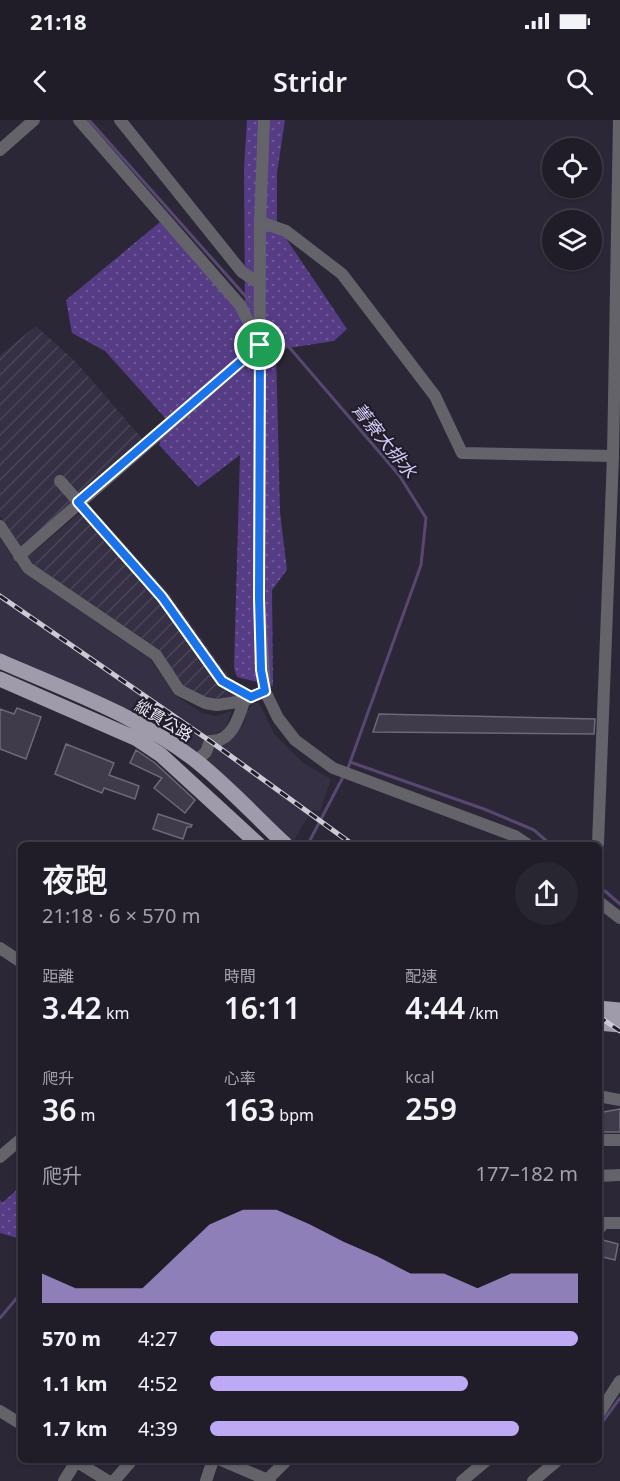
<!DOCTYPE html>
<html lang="zh-TW">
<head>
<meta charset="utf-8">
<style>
  body { margin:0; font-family:"Noto Sans","Noto Sans TC",sans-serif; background:#282630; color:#f1f3f6; height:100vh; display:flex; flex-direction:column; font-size:22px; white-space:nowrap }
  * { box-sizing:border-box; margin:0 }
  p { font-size:20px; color:#a2a2a8 }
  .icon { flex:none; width:33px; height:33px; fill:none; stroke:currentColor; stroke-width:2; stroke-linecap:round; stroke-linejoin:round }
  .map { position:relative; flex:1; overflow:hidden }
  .side { position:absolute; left:18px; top:722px; width:584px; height:621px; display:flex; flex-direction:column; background:#201d28; border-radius:9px; box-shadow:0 2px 4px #0004,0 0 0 2px #3d3b45 }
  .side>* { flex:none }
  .controls { position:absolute; left:542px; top:18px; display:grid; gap:12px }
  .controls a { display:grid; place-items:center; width:60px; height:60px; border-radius:50%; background:#201d28; box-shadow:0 2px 4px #0004,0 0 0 2px #3d3b45; font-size:30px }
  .pin { position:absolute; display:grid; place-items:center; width:51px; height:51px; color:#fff; margin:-26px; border:3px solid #fff; border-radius:50%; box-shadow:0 2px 6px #0007 }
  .round { display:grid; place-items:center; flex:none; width:63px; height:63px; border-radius:32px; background:#282630 }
  .head { display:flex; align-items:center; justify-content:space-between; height:102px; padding:0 24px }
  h1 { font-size:33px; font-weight:600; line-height:45px }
  .metrics { display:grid; grid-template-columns:repeat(3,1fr); gap:9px; height:102px; padding:6px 24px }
  .metrics div { display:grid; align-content:center }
  .metrics b { font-size:30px; font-weight:600 }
  .metrics small { font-size:16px; font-weight:400 }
  .metrics p { font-size:16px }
  .chart { height:168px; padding:12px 24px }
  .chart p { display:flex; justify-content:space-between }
  .chart svg { width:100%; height:108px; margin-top:6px; fill:#bea9f5; opacity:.7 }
  ul { padding:0 24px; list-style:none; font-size:20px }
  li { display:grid; grid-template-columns:96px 72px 1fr; align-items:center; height:45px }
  li i { height:15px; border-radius:8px; background:#bea9f5 }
  .status { display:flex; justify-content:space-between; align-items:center; height:42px; padding:0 30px; background:#201d28; direction:ltr }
  .status svg { height:16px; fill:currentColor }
  header { display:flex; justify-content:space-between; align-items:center; height:78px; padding:0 24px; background:#201d28; font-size:27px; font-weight:600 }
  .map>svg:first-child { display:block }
  .built { fill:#353044 }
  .industrial { fill:url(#industrial-furrows) }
  .grass { fill:url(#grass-dots) }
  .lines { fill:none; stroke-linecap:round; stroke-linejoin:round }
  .stream { stroke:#584770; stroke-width:3 }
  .building { fill:#3f3b4b; stroke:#6d687a; stroke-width:1.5 }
  .minor { stroke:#64636a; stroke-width:12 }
  .major { stroke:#9f9bab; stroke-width:15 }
  .rail-casing { stroke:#cdcad5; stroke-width:5 }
  .rail { stroke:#211d2b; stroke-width:3; stroke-dasharray:9; stroke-linecap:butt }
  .route-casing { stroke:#fff; stroke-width:12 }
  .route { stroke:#1a73e8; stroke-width:8 }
  .labels { text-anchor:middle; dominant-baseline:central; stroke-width:4.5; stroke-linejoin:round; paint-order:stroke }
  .street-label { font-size:16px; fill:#eceaf4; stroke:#211d2b }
  .water-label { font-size:18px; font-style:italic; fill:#d6cbf6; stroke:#211d2b }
</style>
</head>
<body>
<div class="status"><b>21:18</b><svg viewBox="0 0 49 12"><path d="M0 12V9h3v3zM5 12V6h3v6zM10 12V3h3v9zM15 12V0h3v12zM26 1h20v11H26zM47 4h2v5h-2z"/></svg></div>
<header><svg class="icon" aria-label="back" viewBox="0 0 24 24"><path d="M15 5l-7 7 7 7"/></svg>Stridr<svg class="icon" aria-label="search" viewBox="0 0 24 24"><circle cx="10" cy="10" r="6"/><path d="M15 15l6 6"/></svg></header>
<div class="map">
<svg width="620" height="1361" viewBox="0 0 620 1361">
  <defs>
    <pattern id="industrial-furrows" width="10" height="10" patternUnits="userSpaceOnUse" patternTransform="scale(1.5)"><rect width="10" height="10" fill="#353044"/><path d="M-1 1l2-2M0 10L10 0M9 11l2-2" fill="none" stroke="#494456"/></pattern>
    <pattern id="grass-dots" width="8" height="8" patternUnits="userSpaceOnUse" patternTransform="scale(1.5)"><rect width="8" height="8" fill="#553c85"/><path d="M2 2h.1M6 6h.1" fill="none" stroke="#6e5897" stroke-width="1.8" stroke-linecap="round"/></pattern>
  </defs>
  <rect width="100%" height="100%" fill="#2b2736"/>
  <!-- built -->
  <path class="built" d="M0,418L23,452L150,539L175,575L202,593L216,596L232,591L225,610L218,612L198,635L142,596L0,535Z
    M254,583H259L275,615L303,643L331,659L320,691L312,690L293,722L205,639L217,625L226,621L244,604L247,591Z"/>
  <!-- industrial -->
  <path class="industrial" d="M36,206L74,240L145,322L23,430L0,396V235Z
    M89,385L168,472L227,554L241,567L231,583L218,586L182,567L159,529L29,442L28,437Z"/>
  <!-- grass -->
  <path class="grass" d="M247,0H285L277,53V105L347,209L334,221L276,230L280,392L287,450L272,470L273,566L237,557L234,548L240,335L198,367L159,325L167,300L105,231L72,213L66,180L160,102L245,189L244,48Z
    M21,1066V1119L0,1113V1080L2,1083Z"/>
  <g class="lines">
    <!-- stream -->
    <path class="stream" d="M89,0L256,188
      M264,198L399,355L426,398L421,445L348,648
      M350,642L484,689L534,710L550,724
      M308,724L343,657
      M605,771L620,784
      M0,1198L21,1173
      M598,1308L620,1278"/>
  </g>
  <!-- building -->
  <path class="building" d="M17,588L41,597L26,639L0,629V589L14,594Z
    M379,594L595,599L594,614L373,612Z
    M66,624L114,643L109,655L139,666L135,679L104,668L102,673L55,654Z
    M136,630L155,643L195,680L185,693L154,668L162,658L130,643Z
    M158,694L192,705L191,707H187L183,719L153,709Z
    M620,989V1012H598V993Z
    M603,1120L618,1124L615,1140L599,1136Z"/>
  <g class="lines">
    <!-- minor -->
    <path class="minor" d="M120,0L242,152L260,164
      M264,0L260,102L259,478L265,571L278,598L295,620L333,648L515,716L527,724
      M0,30L34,0
      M260,102L286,111L342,154L435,276L462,333L613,336
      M60,361L162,477L222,561L251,577
      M0,406L28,448L156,535L179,570L205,583L217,585L244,581
      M19,436L260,225L240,185L79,0
      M196,641L206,632L210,621C231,623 239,598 244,581L250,578
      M598,724L613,336L619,0
      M598,781L620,798
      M0,828L21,842
      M598,976L620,980
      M598,1020H620
      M0,1037L21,1019
      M598,1056L620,1055
      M598,1110L604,1103H620
      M0,1291L21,1304
      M598,1295L620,1261
      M74,1340L108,1361
      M221,1340L270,1361
      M268,1359L287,1340
      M64,1361L77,1340
      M114,1361L132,1340
      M206,1361L213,1340
      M462,1361L487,1340
      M533,1361L558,1340"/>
    <!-- major -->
    <path class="major" d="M0,541C66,570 137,595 195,640C227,665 256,697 285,724
      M0,559L137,619L161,635L258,724
      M598,888L620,890
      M598,903L620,905"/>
    <!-- rail casing -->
    <g class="rail-casing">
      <path id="rail" d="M0,476L210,621L352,724
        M598,896L620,911"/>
    </g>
    <!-- rail -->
    <use href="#rail" class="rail"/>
  </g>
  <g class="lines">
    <!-- route casing -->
    <g class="route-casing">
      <path id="route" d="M260,225L259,478L261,550L265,571L251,577L222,561L162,477L78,382Z"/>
    </g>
    <!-- route -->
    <use href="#route" class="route"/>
  </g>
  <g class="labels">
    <!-- street labels -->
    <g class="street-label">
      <text transform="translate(164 600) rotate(31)">縱貫公路</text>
    </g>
    <!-- water labels -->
    <g class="water-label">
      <text transform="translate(385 320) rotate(51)">菁寮大排水</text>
    </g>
  </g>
</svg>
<div class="controls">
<a><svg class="icon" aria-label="locate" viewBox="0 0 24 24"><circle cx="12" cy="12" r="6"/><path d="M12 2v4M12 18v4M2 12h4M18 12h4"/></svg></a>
<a><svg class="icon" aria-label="layers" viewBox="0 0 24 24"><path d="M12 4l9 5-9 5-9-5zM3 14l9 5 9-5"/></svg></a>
</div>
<div class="pin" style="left:260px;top:225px;background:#1e9e55"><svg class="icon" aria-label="arrive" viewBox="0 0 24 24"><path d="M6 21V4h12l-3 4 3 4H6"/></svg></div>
<section class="side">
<div class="head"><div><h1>夜跑</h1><p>21:18 · 6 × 570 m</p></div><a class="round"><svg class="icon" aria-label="share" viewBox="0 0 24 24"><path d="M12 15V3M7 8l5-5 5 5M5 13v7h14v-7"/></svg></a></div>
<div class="metrics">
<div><p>距離</p><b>3.42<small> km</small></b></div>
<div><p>時間</p><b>16:11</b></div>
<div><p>配速</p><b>4:44<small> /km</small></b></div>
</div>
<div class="metrics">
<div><p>爬升</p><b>36<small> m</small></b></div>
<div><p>心率</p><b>163<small> bpm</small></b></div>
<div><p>kcal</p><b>259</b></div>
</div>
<div class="chart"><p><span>爬升</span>177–182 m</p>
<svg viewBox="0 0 160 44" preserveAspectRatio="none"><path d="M0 44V32L10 38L20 38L30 38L40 25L50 12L60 6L70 6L80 12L90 19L100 25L110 32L120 32L130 38L140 32L150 32L160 32V44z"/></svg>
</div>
<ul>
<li><b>570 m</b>4:27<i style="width:100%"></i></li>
<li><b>1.1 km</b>4:52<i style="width:70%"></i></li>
<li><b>1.7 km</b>4:39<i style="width:84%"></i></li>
</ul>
</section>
</div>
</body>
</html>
